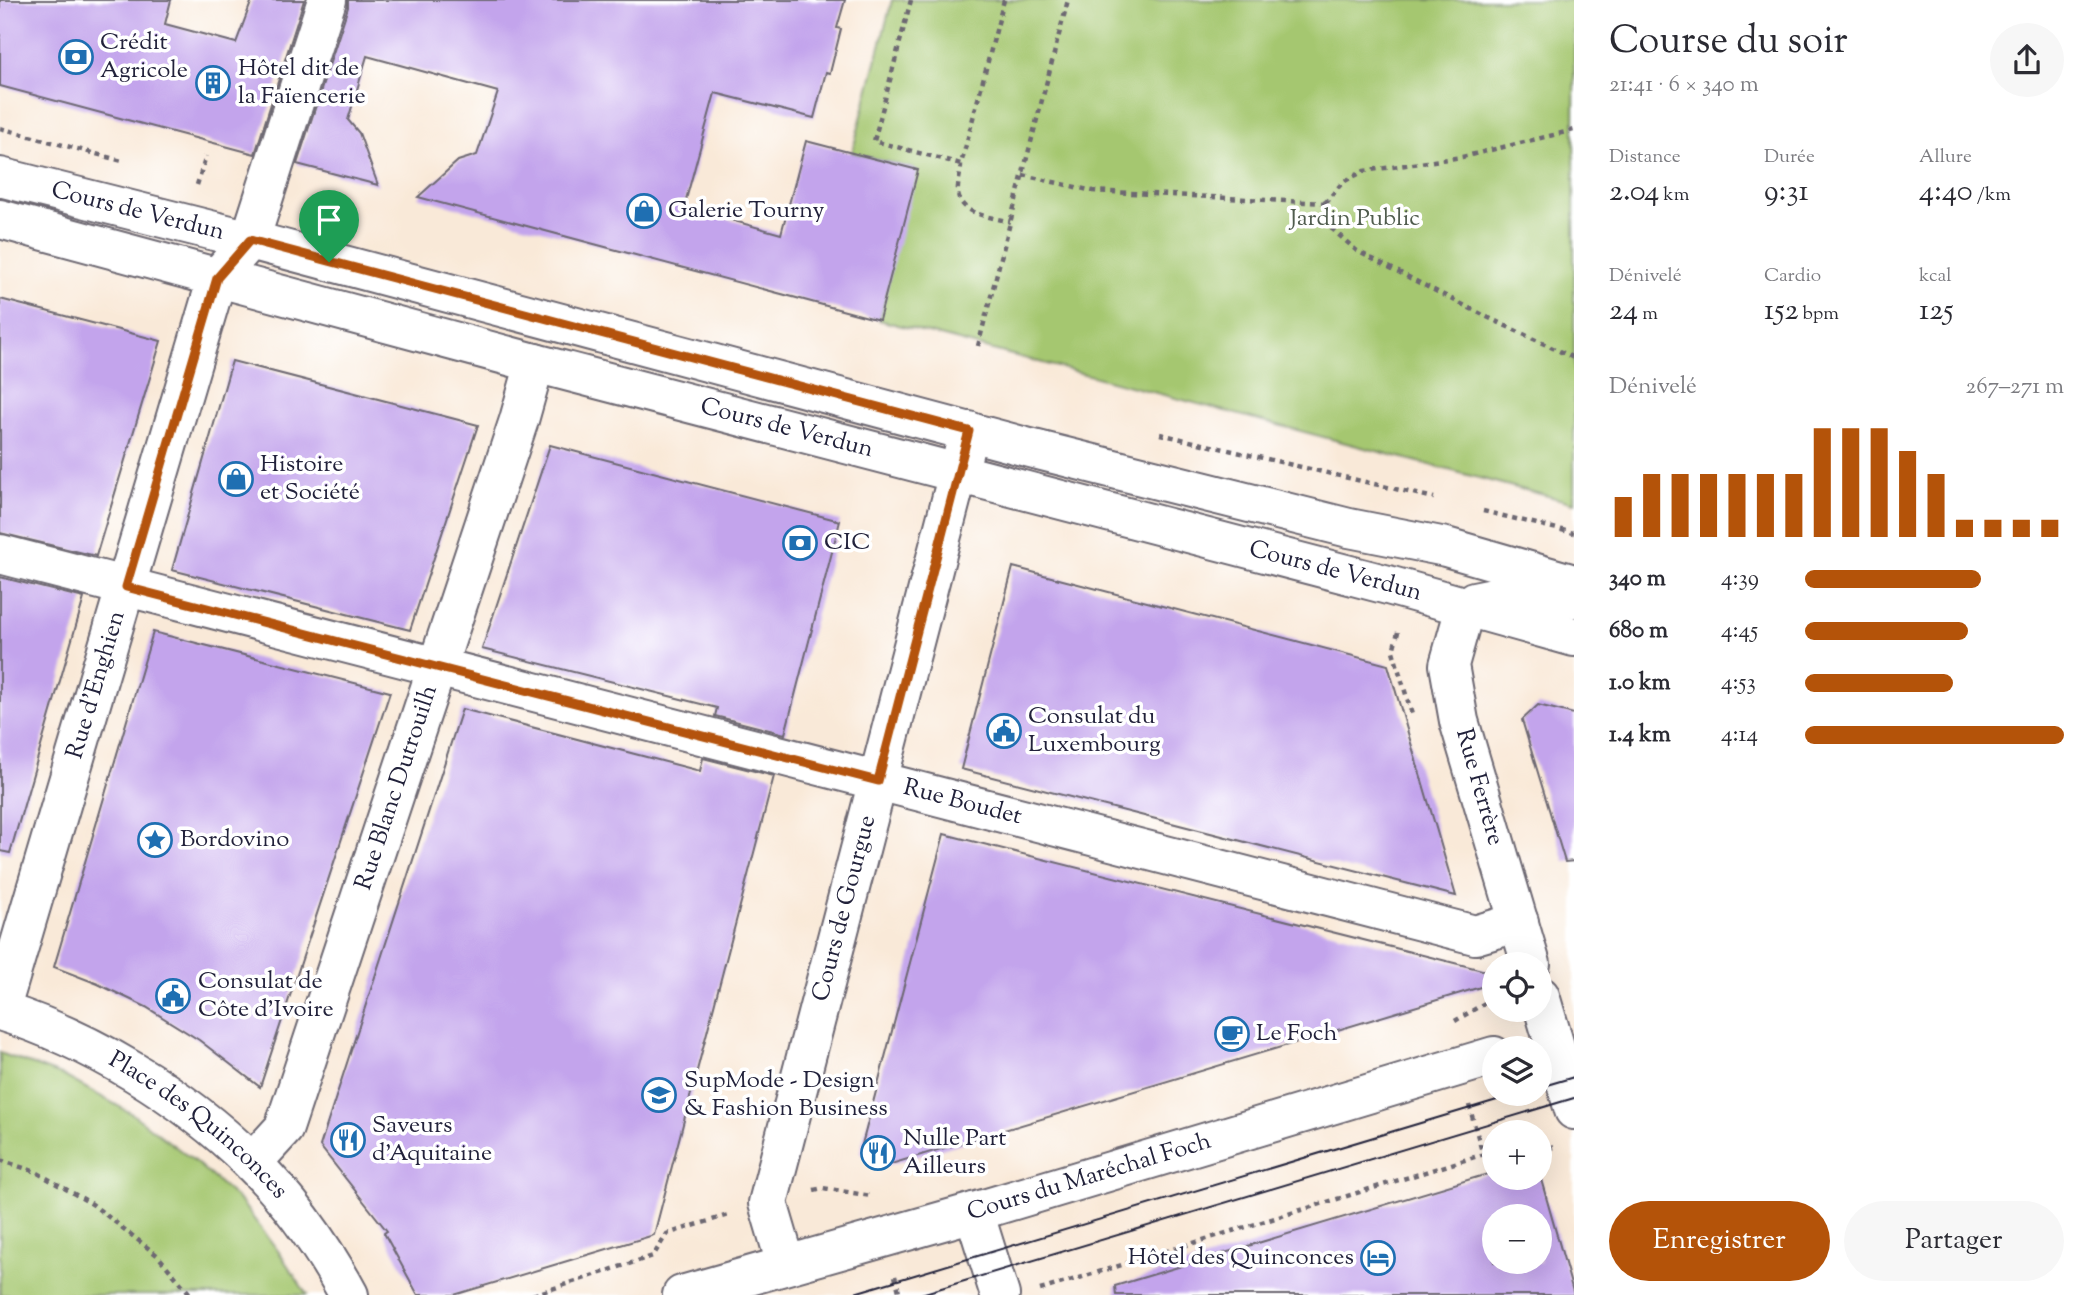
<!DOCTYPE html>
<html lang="fr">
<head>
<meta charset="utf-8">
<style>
  body { margin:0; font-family:"Sorts Mill Goudy",serif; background:#f7f7f7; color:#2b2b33; height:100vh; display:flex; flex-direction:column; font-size:26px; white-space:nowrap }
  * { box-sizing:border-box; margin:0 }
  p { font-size:23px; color:#7c7c81 }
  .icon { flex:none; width:38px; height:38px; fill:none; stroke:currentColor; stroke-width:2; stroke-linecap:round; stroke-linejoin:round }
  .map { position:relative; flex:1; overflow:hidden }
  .drawer { display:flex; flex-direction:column; background:#fff; width:525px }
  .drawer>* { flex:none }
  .tools { position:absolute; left:1482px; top:952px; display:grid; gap:14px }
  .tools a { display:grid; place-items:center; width:70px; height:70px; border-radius:50%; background:#fff; box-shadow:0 7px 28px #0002; font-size:35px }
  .pin { position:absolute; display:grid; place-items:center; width:60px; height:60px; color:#fff; margin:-72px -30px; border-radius:50% 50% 50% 0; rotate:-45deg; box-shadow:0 0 7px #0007 }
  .pin .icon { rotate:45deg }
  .round { display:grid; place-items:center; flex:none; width:74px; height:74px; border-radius:37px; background:#f7f7f7 }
  .overview { display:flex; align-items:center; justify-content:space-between; height:119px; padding:0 35px }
  h1 { font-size:38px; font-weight:600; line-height:52px }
  .figures { display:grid; grid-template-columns:repeat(3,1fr); gap:10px; height:119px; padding:7px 35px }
  .figures div { display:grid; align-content:center }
  .figures b { font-size:30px; font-weight:600 }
  .figures small { font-size:19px; font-weight:400 }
  .figures p { font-size:19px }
  .chart { height:196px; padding:14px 35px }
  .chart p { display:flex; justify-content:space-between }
  .chart svg { width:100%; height:126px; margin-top:7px; stroke:#b45309; stroke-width:6 }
  .primary-button { display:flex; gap:14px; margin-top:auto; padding:14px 35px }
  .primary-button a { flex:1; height:80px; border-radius:42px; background:#b45309; color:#fff; font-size:28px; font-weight:600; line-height:80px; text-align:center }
  .primary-button a+a { background:#f7f7f7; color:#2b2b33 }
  ul { padding:0 35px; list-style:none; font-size:23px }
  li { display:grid; grid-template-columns:112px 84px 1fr; align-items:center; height:52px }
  li i { height:18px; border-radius:9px; background:#b45309 }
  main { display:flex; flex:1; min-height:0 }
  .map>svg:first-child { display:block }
  .green { fill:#a5c770; stroke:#647456; stroke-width:2 }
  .building { fill:#c3a4ec; fill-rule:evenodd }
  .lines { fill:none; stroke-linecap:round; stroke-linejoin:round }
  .minor-casing { stroke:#6d6872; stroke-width:42 }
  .major-casing { stroke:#6d6872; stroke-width:42 }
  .path { stroke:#6d6872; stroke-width:4.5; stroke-dasharray:5 5; stroke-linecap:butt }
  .minor { stroke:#fff; stroke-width:38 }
  .major { stroke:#fff; stroke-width:38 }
  .tram { stroke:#22223b; stroke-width:2 }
  .route-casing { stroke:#fff; stroke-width:14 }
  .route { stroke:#b45309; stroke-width:9 }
  .labels { text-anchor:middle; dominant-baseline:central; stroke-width:7; stroke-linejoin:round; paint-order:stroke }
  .poi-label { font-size:24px; fill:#22223b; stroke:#fff; text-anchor:start }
  .street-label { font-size:24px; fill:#22223b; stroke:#fff }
  .park-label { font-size:24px; fill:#505c4e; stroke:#fff }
</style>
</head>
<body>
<main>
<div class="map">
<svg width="1574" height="1295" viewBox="0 0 1574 1295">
  <rect width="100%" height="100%" fill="#fff"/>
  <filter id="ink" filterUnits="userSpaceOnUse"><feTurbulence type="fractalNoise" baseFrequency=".0143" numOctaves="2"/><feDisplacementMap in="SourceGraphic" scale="14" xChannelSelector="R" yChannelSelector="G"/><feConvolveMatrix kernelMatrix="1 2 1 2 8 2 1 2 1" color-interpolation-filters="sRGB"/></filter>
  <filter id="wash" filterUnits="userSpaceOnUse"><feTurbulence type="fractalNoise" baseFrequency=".00686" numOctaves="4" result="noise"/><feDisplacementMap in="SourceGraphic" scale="28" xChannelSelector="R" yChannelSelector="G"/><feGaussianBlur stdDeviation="1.57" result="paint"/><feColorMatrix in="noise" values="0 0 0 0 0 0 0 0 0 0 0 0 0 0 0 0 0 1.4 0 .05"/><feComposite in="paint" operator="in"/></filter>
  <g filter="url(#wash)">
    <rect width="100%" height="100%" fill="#f9e9d8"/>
    <!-- green -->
    <path class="green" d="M892,0H1574V503L879,320L914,169L852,153Z
      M0,1053L64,1076L131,1113L193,1160L241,1202L279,1252L307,1295H0Z"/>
    <g id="blocks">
      <!-- building -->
      <path class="building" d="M0,0H171L165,24L236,43L252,0H304L255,154L0,86Z
        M348,0H845L837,28L841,29L830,73L826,72L814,118L715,93L684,207L781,234L806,141L918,170L879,320L418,197L458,161L477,155L498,92L367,56L348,120L359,133L378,185L297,164L348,7Z
        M0,299L161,341L96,556L0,533Z
        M232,361L478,425L410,630L172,570Z
        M550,445L840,521L785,734L715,716L717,708L482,649Z
        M1013,567L1388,665L1456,896L961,769Z
        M0,577L84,598L10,853L0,851Z
        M153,632L390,692L260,1087L199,1040L146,1007L98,984L54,967Z
        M1538,705L1574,714V861L1565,862L1522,720Z
        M462,709L700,771L703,758L774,776L654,1235L454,1295H418L384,1233L387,1231L320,1146Z
        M944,834L1494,973V983L878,1168L860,1152Z
        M1494,1172V1178L1540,1176L1574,1295H1116L1115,1286ZM1494,1216H1540V1262H1494Z"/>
    </g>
  </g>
  <g filter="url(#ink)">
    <use href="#blocks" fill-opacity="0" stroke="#6d6872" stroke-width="2"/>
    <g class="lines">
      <!-- minor casing -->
      <g class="minor-casing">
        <g id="minor">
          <path id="s1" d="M0,554L1475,935L1519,922"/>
          <path d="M1531,964L1459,721L1449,665L1465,608L1474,601L1499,596L1574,598"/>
          <path d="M1540,996L1574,1110"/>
          <path id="s2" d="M0,1011L217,278L250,240L327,0"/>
          <path id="s3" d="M0,1011C90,1039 183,1095 251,1162C290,1200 323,1247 349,1295"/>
          <path id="s4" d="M252,1163L284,1128L519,420L535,363"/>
          <path d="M974,1212L1000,1295"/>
          <path id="s5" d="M786,1264L768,1203L969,431"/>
          <path id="s6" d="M682,1295L974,1212L1494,1056"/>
        </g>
      </g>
      <!-- major casing -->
      <g class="major-casing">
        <g id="major">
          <path id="s7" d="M0,177L250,240L1026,447L1349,528L1446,547L1574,584"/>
          <path id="s8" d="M0,219L535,363L1388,585L1574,637"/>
        </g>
      </g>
      <!-- path -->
      <path class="path" d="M911,0L874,141L961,164
        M1004,0L961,164C961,173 957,184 958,193C960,215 993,217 1010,222
        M0,128L122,161
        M1023,175L1093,191L1325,203L1331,228L1357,251L1487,317L1574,358
        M197,185L206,156
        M1325,203L1343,182L1364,171L1462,157L1574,130
        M978,346L1068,0
        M1160,434L1434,498
        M1483,511L1574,533
        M1398,632L1393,651L1413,718
        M1455,1021L1493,998L1490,985L1494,983
        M1469,1105L1483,1155
        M1540,1142L1549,1148L1554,1147
        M0,1160L36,1172L92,1204L157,1255L191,1295
        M814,1190L823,1188L871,1196
        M895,1276L900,1295
        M1040,1290L1494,1151
        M533,1295L653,1256L667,1234L728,1215"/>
      <!-- minor -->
      <use href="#minor" class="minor"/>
      <!-- major -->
      <use href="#major" class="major"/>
      <!-- tram -->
      <path class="tram" d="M1540,1087L1574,1077
        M848,1295L1517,1094
        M918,1295L1574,1098"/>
    </g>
  </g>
  <g class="lines" filter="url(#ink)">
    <!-- route casing -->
    <g class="route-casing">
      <path id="route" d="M250,240L969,431L878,781L126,587L217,278Z"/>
    </g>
    <!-- route -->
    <use href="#route" class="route"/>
  </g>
  <!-- icons -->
  <defs>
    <g id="bank-ring" transform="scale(1.75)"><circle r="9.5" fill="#fff" stroke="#1f6fb2" stroke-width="1.5"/><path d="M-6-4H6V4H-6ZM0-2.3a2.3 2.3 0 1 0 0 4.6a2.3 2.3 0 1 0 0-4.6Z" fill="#1f6fb2"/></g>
    <g id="building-ring" transform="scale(1.75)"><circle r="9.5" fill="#fff" stroke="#1f6fb2" stroke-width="1.5"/><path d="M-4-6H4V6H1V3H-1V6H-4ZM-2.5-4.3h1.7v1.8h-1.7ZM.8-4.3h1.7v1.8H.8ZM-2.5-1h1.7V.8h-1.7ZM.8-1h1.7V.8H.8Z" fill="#1f6fb2"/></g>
    <g id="shop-ring" transform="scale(1.75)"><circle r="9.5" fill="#fff" stroke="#1f6fb2" stroke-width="1.5"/><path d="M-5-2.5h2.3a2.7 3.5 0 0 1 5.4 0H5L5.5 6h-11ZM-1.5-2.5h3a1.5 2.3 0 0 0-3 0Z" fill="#1f6fb2"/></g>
    <g id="civic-ring" transform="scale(1.75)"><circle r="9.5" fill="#fff" stroke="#1f6fb2" stroke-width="1.5"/><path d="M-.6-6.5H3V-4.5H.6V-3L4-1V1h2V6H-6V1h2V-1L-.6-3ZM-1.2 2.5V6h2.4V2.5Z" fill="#1f6fb2"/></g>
    <g id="sight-ring" transform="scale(1.75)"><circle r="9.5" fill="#fff" stroke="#1f6fb2" stroke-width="1.5"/><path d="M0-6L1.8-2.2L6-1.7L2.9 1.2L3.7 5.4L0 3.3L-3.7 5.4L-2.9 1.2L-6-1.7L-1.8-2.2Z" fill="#1f6fb2"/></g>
    <g id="cafe-ring" transform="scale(1.75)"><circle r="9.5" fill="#fff" stroke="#1f6fb2" stroke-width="1.5"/><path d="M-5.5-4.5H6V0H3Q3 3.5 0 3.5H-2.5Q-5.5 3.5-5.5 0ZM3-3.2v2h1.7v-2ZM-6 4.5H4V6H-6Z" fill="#1f6fb2"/></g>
    <g id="university-ring" transform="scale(1.75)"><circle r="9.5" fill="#fff" stroke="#1f6fb2" stroke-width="1.5"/><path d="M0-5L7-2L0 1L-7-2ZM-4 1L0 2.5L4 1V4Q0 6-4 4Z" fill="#1f6fb2"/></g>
    <g id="restaurant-ring" transform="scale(1.75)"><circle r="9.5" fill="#fff" stroke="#1f6fb2" stroke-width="1.5"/><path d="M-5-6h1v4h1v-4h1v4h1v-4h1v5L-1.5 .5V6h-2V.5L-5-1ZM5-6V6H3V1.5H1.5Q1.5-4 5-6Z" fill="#1f6fb2"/></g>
    <g id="hotel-ring" transform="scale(1.75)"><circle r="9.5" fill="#fff" stroke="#1f6fb2" stroke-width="1.5"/><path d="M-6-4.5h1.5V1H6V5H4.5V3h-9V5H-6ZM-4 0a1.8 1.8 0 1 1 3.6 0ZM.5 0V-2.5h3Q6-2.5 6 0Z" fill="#1f6fb2"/></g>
  </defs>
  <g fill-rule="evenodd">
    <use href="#bank-ring" x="76" y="57"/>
    <use href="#building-ring" x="213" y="83"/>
    <use href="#shop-ring" x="644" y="211"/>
    <use href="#shop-ring" x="236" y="479"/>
    <use href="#bank-ring" x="800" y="543"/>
    <use href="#civic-ring" x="1004" y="731"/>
    <use href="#sight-ring" x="155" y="840"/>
    <use href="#civic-ring" x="173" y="996"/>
    <use href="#cafe-ring" x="1232" y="1034"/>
    <use href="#university-ring" x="659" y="1095"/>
    <use href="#restaurant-ring" x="348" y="1140"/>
    <use href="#restaurant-ring" x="878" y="1153"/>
    <use href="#hotel-ring" x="1378" y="1258"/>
  </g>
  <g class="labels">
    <!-- poi labels -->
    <g class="poi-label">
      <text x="100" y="43">Crédit<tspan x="100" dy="28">Agricole</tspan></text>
      <text x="238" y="69">Hôtel dit de<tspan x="238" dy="28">la Faïencerie</tspan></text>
      <text x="668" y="211">Galerie Tourny</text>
      <text x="260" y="465">Histoire<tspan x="260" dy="28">et Société</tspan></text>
      <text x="824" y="543">CIC</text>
      <text x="1028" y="717">Consulat du<tspan x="1028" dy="28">Luxembourg</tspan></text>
      <text x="180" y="840">Bordovino</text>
      <text x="198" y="982">Consulat de<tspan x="198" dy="28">Côte d'Ivoire</tspan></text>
      <text x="1256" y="1034">Le Foch</text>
      <text x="684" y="1081">SupMode - Design<tspan x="684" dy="28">&amp; Fashion Business</tspan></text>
      <text x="372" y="1126">Saveurs<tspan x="372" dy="28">d'Aquitaine</tspan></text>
      <text x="903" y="1139">Nulle Part<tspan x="903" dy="28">Ailleurs</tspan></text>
      <text x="1354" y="1258" text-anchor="end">Hôtel des Quinconces</text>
    </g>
    <!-- street labels -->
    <g class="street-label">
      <text stroke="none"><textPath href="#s7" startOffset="142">Cours de Verdun</textPath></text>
      <text stroke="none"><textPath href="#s8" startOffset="814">Cours de Verdun</textPath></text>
      <text stroke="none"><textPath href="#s8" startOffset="1381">Cours de Verdun</textPath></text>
      <text stroke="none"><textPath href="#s2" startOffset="340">Rue d'Enghien</textPath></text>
      <text transform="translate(1479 787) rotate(74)">Rue Ferrère</text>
      <text stroke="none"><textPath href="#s4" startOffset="406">Rue Blanc Dutrouilh</textPath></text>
      <text stroke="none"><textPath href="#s1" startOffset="994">Rue Boudet</textPath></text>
      <text stroke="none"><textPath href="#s5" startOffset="368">Cours de Gourgue</textPath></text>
      <text stroke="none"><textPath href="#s3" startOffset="231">Place des Quinconces</textPath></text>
      <text stroke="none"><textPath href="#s6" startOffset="424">Cours du Maréchal Foch</textPath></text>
    </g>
    <!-- park labels -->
    <g class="park-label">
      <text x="1355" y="219">Jardin Public</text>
    </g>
  </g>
</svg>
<div class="tools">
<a><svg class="icon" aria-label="locate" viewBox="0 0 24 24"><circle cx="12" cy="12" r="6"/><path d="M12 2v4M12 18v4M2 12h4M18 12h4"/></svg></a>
<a><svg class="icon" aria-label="layers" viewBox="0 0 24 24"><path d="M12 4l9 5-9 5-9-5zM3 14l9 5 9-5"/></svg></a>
<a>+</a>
<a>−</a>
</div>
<div class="pin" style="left:329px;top:262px;background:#1e9e55"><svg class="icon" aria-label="arrive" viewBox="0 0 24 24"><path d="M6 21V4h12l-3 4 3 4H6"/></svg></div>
</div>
<section class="drawer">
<div class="overview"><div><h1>Course du soir</h1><p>21:41 · 6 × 340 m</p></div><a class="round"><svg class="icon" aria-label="share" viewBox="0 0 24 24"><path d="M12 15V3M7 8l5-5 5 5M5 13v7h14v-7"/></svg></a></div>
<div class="figures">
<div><p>Distance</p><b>2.04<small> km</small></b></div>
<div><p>Durée</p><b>9:31</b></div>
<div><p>Allure</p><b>4:40<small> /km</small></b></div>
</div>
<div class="figures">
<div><p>Dénivelé</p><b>24<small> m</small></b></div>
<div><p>Cardio</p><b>152<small> bpm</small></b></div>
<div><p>kcal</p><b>125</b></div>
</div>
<div class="chart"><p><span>Dénivelé</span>267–271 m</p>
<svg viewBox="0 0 160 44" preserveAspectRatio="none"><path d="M5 44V30M15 44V22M25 44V22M35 44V22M45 44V22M55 44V22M65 44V22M75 44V6M85 44V6M95 44V6M105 44V14M115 44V22M125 44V38M135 44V38M145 44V38M155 44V38"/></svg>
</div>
<ul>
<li><b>340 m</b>4:39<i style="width:68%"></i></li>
<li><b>680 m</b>4:45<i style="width:63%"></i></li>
<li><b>1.0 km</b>4:53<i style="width:57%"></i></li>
<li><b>1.4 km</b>4:14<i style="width:100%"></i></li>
</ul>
<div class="primary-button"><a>Enregistrer</a><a>Partager</a></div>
</section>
</main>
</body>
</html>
